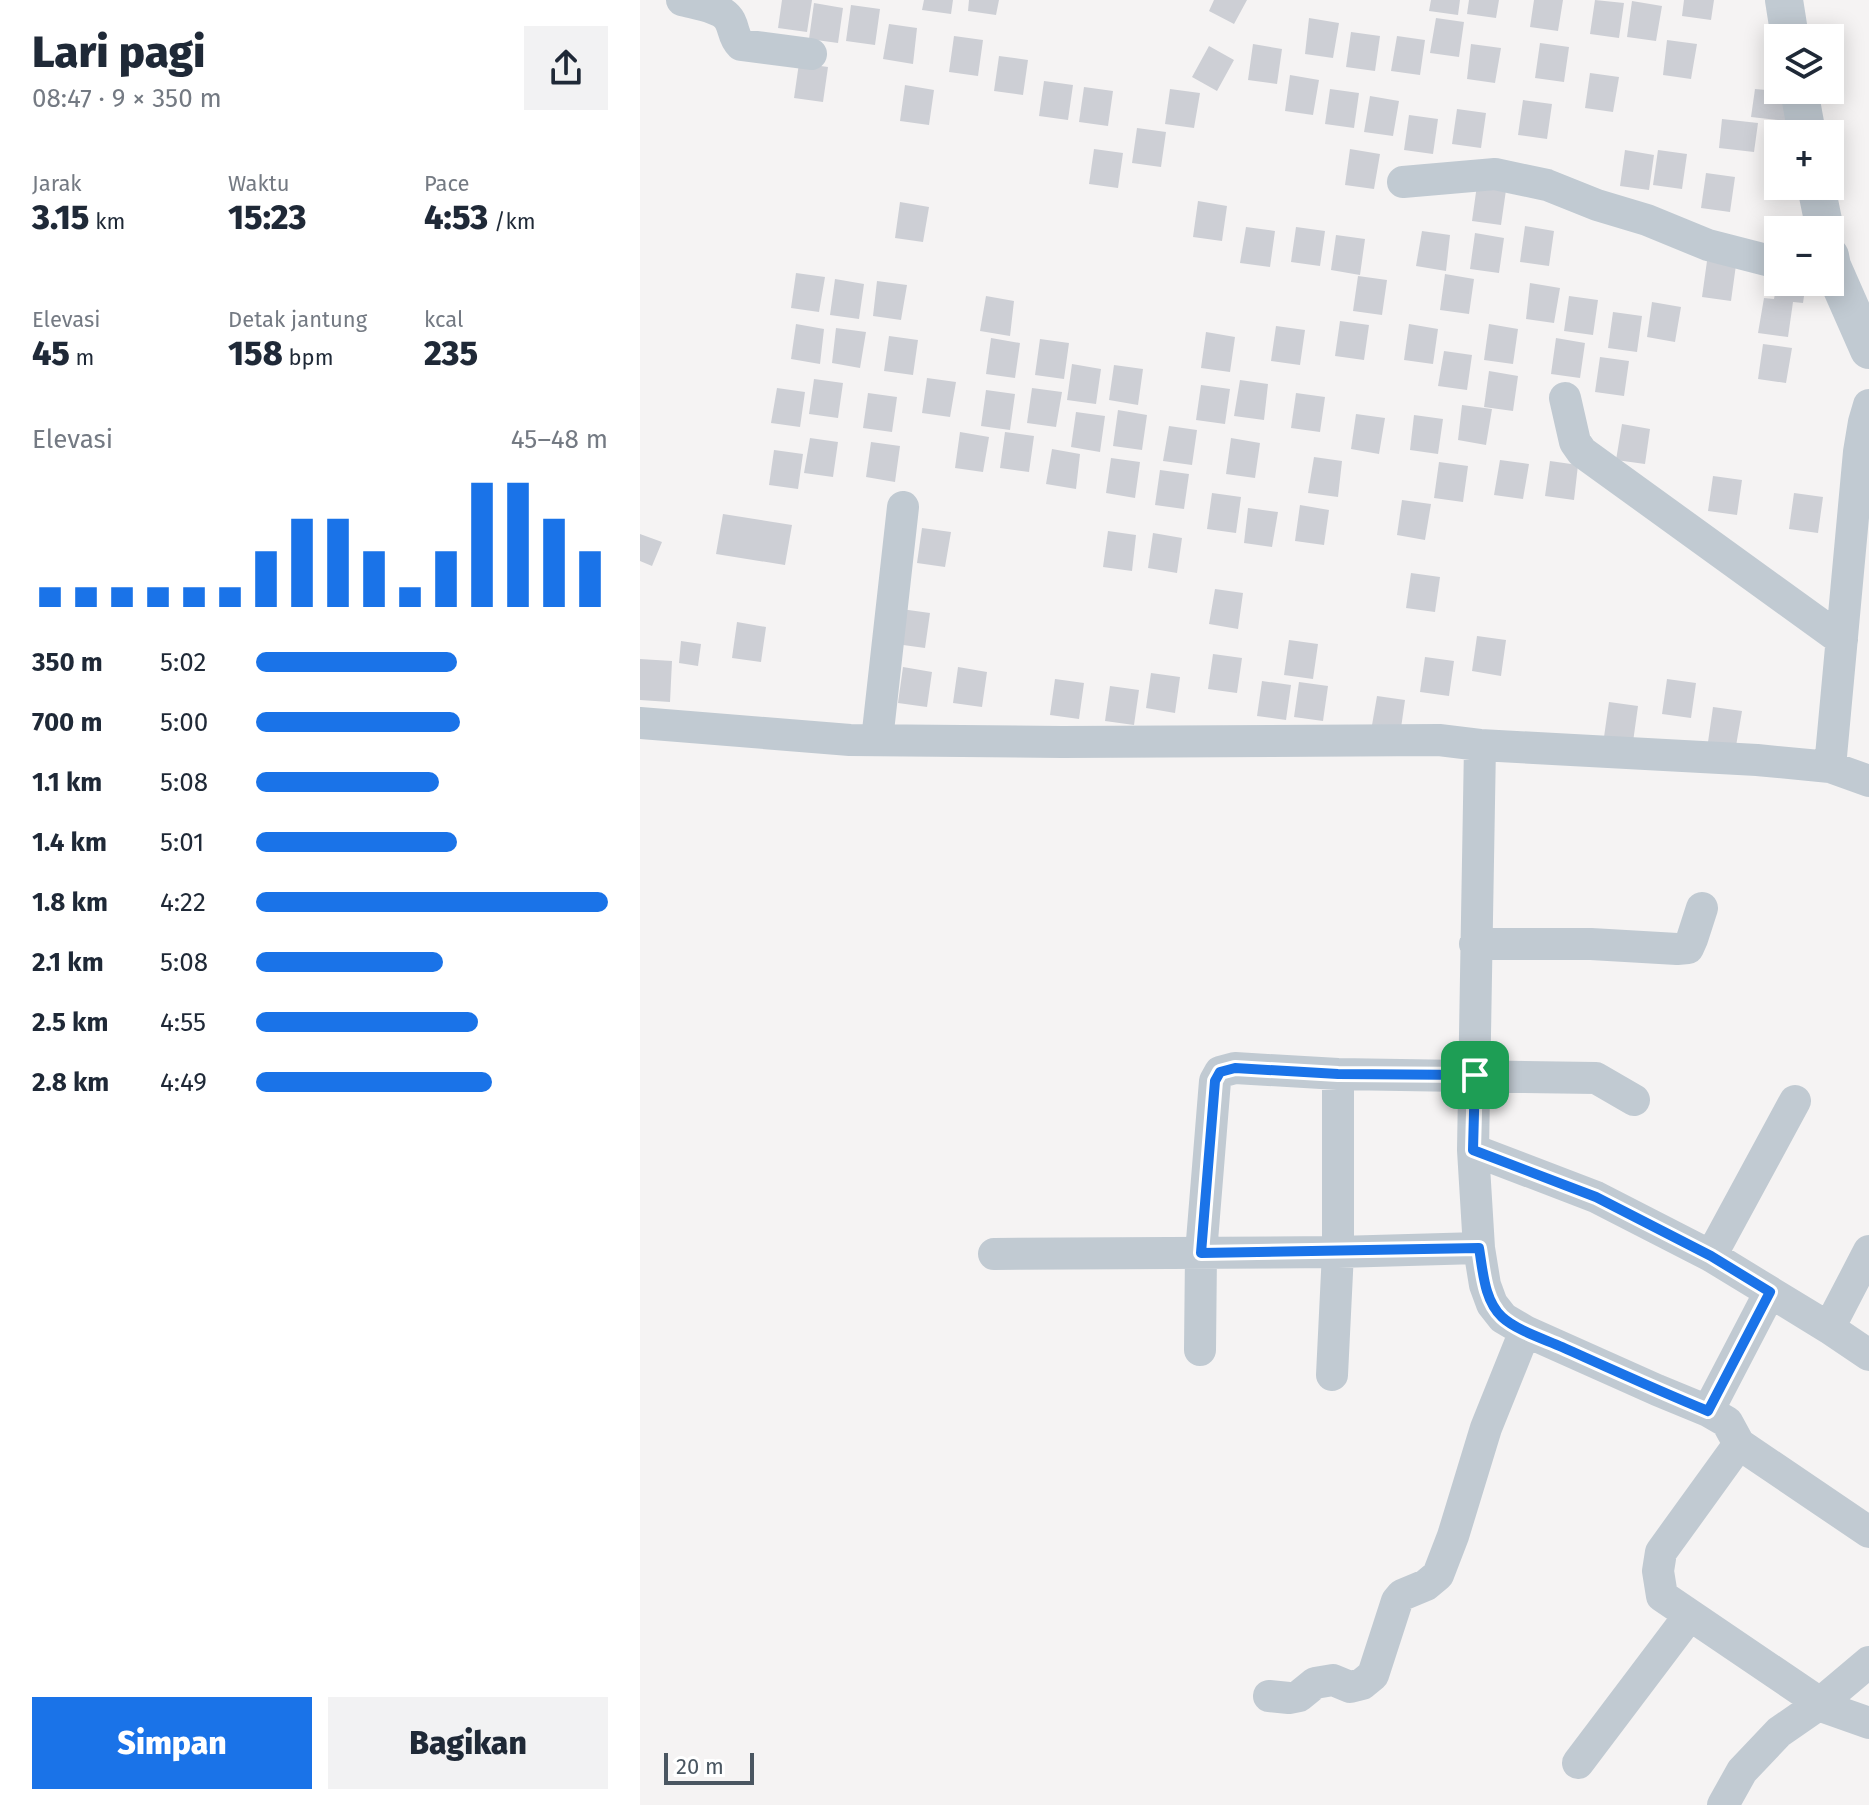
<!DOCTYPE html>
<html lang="id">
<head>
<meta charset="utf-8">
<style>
  body { margin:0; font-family:"Fira Sans",sans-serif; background:#f2f2f3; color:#1f2937; height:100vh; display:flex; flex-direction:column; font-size:30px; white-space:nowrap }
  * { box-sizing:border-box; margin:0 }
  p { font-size:26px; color:#747a83 }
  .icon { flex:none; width:44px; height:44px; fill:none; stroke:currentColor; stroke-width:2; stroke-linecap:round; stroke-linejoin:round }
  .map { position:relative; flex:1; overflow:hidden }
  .side { display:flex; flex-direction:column; background:#fff; width:640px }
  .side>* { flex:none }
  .fabs { position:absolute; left:1124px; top:24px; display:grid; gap:16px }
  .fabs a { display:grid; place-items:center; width:80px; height:80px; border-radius:0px; background:#fff; box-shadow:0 4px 20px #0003; font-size:40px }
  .scale { position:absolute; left:24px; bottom:20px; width:90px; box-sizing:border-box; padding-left:8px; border:4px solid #4a5661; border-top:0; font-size:22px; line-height:28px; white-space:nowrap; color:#4a5661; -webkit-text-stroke:6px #fff; paint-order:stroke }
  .pin { position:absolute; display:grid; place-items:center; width:68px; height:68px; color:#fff; margin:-34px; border-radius:16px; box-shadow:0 4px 12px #0006 }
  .round { display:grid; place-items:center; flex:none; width:84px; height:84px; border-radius:0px; background:#f2f2f3 }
  .overview { display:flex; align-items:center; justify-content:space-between; height:136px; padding:0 32px }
  h1 { font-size:44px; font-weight:800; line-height:60px }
  .stats { display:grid; grid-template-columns:repeat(3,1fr); gap:12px; height:136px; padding:8px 32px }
  .stats div { display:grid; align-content:center }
  .stats b { font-size:34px; font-weight:800 }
  .stats small { font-size:22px; font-weight:400 }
  .stats p { font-size:22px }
  .chart { height:224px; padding:16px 32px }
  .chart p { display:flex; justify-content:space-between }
  .chart svg { width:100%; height:144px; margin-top:8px; stroke:#1a73e8; stroke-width:6 }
  .primary-button { display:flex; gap:16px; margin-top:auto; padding:16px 32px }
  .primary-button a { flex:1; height:92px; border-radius:0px; background:#1a73e8; color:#fff; font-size:32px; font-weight:800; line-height:92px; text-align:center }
  .primary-button a+a { background:#f2f2f3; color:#1f2937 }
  ul { padding:0 32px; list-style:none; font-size:26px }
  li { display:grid; grid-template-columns:128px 96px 1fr; align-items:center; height:60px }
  li i { height:20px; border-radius:10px; background:#1a73e8 }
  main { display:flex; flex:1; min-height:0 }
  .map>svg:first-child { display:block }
  .building { fill:#cdcfd5 }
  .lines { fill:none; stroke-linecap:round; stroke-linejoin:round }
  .minor { stroke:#c1cad2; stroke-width:32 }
  .tertiary { stroke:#c1cad2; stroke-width:38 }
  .route-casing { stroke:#fff; stroke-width:16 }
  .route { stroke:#1a73e8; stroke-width:10 }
</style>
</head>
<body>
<main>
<section class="side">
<div class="overview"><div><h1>Lari pagi</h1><p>08:47 · 9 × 350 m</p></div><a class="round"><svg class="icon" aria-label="share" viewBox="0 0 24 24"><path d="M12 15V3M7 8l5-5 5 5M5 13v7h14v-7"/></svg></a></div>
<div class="stats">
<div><p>Jarak</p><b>3.15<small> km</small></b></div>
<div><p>Waktu</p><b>15:23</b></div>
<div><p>Pace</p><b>4:53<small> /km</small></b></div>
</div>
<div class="stats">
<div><p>Elevasi</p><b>45<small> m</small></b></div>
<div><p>Detak jantung</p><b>158<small> bpm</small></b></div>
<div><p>kcal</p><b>235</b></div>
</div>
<div class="chart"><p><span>Elevasi</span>45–48 m</p>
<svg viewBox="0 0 160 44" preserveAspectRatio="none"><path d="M5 44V38M15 44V38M25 44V38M35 44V38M45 44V38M55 44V38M65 44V27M75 44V17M85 44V17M95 44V27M105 44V38M115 44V27M125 44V6M135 44V6M145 44V17M155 44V27"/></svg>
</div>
<ul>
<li><b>350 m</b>5:02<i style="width:57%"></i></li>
<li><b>700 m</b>5:00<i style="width:58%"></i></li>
<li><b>1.1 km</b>5:08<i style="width:52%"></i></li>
<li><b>1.4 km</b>5:01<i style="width:57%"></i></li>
<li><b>1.8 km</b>4:22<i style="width:100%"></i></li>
<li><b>2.1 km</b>5:08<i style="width:53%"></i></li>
<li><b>2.5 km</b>4:55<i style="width:63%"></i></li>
<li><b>2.8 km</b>4:49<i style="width:67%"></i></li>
</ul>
<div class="primary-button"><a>Simpan</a><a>Bagikan</a></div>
</section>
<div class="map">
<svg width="1229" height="1805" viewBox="0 0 1229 1805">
  <rect width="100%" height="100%" fill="#f5f3f3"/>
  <!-- building -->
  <path class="building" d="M142,0H172L167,32L138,28Z
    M284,0H313L311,14L282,10Z
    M329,0H359L356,15L328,11Z
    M574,0H607L594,24L569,11Z
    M791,0H820L818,15L789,11Z
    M829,0H859L856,18L827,14Z
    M894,0H923L918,31L890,27Z
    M955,0L984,3L979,38L950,34Z
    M1044,0H1074L1071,20L1042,16Z
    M992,1L1022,6L1016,41L987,37Z
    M174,3L203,8L198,43L169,39Z
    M211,5L240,9L235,45L206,41Z
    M669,18L699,23L693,58L665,54Z
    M796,18L824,22L819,57L790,53Z
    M249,24L277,28L273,64L243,59Z
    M711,32L740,36L735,71L706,67Z
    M314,36L343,40L338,76L309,72Z
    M757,36L785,40L780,75L751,71Z
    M1027,40L1057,44L1051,79L1023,75Z
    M900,43L929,47L924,82L895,78Z
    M613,44L642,49L637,84L608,80Z
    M831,44L861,48L855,83L827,79Z
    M569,46L594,60L577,91L552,77Z
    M359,56L388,60L383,95L354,91Z
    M159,63L188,67L183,102L154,98Z
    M950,73L979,77L973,112L945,108Z
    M650,75L679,80L673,115L645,111Z
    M404,81L433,85L428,120L399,116Z
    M265,85L294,90L289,125L260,121Z
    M444,87L473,91L468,126L439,122Z
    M530,89L560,93L554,128L525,124Z
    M690,89L719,93L714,128L685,124Z
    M1115,89L1150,92L1147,121L1111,117Z
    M730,96L759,101L753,136L724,132Z
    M883,100L912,104L907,139L878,135Z
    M817,109L846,113L841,148L812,144Z
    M769,115L798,119L793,154L764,150Z
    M1082,119L1118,123L1114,152L1079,148Z
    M497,128L526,132L521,167L492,163Z
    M454,149L483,153L478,188L449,184Z
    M710,149L740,154L734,189L705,185Z
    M985,150L1014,155L1009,190L980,186Z
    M1018,150L1047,154L1042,189L1013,185Z
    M1066,173L1095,177L1090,212L1061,208Z
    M837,185L866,190L861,225L832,221Z
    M558,201L587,206L582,241L553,237Z
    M260,202L289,207L283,242L255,238Z
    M885,226L914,231L909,266L880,262Z
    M606,227L635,231L630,267L600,263Z
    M656,227L685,231L680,266L651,262Z
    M782,231L810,235L806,271L776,266Z
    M835,233L864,238L859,273L830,269Z
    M696,235L725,239L720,275L691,270Z
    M1067,261L1096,265L1091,301L1062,297Z
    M156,273L185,277L179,312L151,308Z
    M805,274L834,279L829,314L800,310Z
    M718,276L747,280L742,315L713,311Z
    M195,279L224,284L219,319L190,315Z
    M237,281L267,285L261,320L233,316Z
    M1137,282H1166L1163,303L1153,302L1148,337L1118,333L1124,298L1134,299Z
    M890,283L920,288L914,323L886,319Z
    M346,296L374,301L370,336L340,331Z
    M929,296L958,300L953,335L924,331Z
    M1012,302L1041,307L1035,342L1007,337Z
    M973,312L1002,316L997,352L968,348Z
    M700,321L729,325L724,360L695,356Z
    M156,324L184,329L180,364L151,359Z
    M769,324L798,329L793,364L764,360Z
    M849,324L878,329L873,364L844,360Z
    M636,326L665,330L660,365L631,361Z
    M196,328L226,332L220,368L192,363Z
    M566,332L595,337L590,372L561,368Z
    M249,336L278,340L273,375L244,371Z
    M351,338L380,343L375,378L346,374Z
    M916,338L945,343L940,378L911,374Z
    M400,339L429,343L424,379L395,375Z
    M1123,344L1152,348L1146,383L1118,379Z
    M804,351L832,355L827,390L798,386Z
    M960,357L989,361L984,396L955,392Z
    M432,364L461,369L456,404L427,400Z
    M474,365L503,369L498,405L469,400Z
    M849,371L878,376L873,411L844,407Z
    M287,378L316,382L310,417L282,413Z
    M174,379L203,383L198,418L169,414Z
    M600,380L628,384L624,420L594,416Z
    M561,385L590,389L585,424L556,420Z
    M137,388L165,392L160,427L131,423Z
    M392,388L422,392L416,427L387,423Z
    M346,390L375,394L370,430L341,426Z
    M228,393L257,397L252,432L223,428Z
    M656,393L685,397L680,432L651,428Z
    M822,405L852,409L846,445L818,440Z
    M478,410L507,415L502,450L473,446Z
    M436,412L465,416L460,452L431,447Z
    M716,414L745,418L739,454L711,449Z
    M774,415L803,419L798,454L770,450Z
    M982,424L1010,429L1005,464L976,460Z
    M529,426L557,430L552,465L523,461Z
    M320,432L349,437L343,472L315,468Z
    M365,432L394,436L389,472L360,468Z
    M170,438L198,442L193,477L164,473Z
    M591,438L620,443L615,478L586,474Z
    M231,442L260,446L255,482L226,477Z
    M412,449L440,454L436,489L406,484Z
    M134,450L163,454L158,489L129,485Z
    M674,457L702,461L698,497L668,493Z
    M471,458L500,462L495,498L466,493Z
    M860,460L889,464L883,499L854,495Z
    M910,461L938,465L934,500L905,496Z
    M799,462L828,466L823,502L794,498Z
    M520,470L549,474L544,509L515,505Z
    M1073,476L1102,480L1097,515L1068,511Z
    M572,493L601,497L596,533L567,529Z
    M1154,493L1183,497L1178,533L1149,529Z
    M762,500L791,504L785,540L757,535Z
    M660,505L689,510L684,545L655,541Z
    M608,508L638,512L632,547L604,543Z
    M83,514L152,525L145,565L76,554Z
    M282,528L311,532L305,567L277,563Z
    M468,531L496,535L492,571L463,567Z
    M513,533L542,538L537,573L508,568Z
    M0,534L22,542L12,566L0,561Z
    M771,573L800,577L795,612L766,608Z
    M575,589L603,593L598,629L569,624Z
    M261,609L290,613L285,648L256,644Z
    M97,622L126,627L121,662L92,658Z
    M837,636L866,640L861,676L832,671Z
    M649,640L678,644L673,679L644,675Z
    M41,641L61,644L58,666L39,663Z
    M573,654L602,658L597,693L568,689Z
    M785,657L814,661L809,696L780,692Z
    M0,659L32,661L30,702L0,700Z
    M263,667L292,672L287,707L258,703Z
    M318,667L347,672L342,707L313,703Z
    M511,673L540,677L535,713L506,708Z
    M415,679L444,683L439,719L410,715Z
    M1027,679L1056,683L1051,718L1022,714Z
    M622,681L651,685L646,720L617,716Z
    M659,682L688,686L683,721L654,717Z
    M470,686L499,690L494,725L465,721Z
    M737,696L765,700L760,735L731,731Z
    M969,702L998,706L993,742L964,737Z
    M1073,707L1102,711L1096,746L1068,742Z"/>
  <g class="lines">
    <!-- minor -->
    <path class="minor" d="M42,0C56,4 83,7 90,21C95,31 93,37 101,45L171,54
      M763,182L855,174L907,185L957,205L1007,220L1068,245L1138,263
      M925,398L935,442L942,452L1202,640
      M0,723L210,740L422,742L799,740L840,745L1117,760L1190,767L1229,781
      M237,740L263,507
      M840,745L833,1150L839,1248L845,1285L852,1304L863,1318L885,1331L1017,1390L1068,1411L1087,1422L1099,1444L1229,1532
      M1190,767L1219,452L1224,422L1229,405
      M835,944H951L1037,949L1048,948L1052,939L1062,908
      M833,1150L956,1197L1071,1256L1189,1328L1229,1355
      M354,1254L698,1252L839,1248
      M1071,1256L1155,1101
      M1189,1328L1229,1251
      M560,1350L561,1253L575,1081L580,1072L595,1068L698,1074L956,1078L994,1100
      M692,1375L698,1252V1074
      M1068,1411L1130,1292
      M1099,1444L1021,1552L1018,1571L1022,1596L1174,1699L1178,1705L1229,1723
      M629,1696L649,1698L659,1696L675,1683L693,1680L710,1687L722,1684L733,1675L757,1601L762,1595L786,1585L798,1575L813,1536L846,1428L885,1331
      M938,1763L1049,1616
      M1083,1805L1102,1771L1139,1732L1178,1705L1229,1662"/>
    <!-- tertiary -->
    <path class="tertiary" d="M1144,0L1150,38
      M1159,90L1167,134
      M1176,186L1185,230
      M1190,256L1192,266L1229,350"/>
  </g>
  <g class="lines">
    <!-- route casing -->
    <g class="route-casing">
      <path id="route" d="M595,1068L698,1074L835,1075L833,1150L956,1197L1071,1256L1130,1292L1068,1411C1019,1391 971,1369 922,1347C904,1339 876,1330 862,1317C844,1300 843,1271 839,1248L561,1253L575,1081L580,1072Z"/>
    </g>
    <!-- route -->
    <use href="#route" class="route"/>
  </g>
</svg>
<div class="fabs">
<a><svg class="icon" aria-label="layers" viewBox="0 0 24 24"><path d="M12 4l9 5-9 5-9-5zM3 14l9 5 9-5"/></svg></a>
<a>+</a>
<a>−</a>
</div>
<div class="scale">20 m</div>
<div class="pin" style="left:835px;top:1075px;background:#1e9e55"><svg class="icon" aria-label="arrive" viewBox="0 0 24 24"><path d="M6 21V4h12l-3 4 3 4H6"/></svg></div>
</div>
</main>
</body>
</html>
